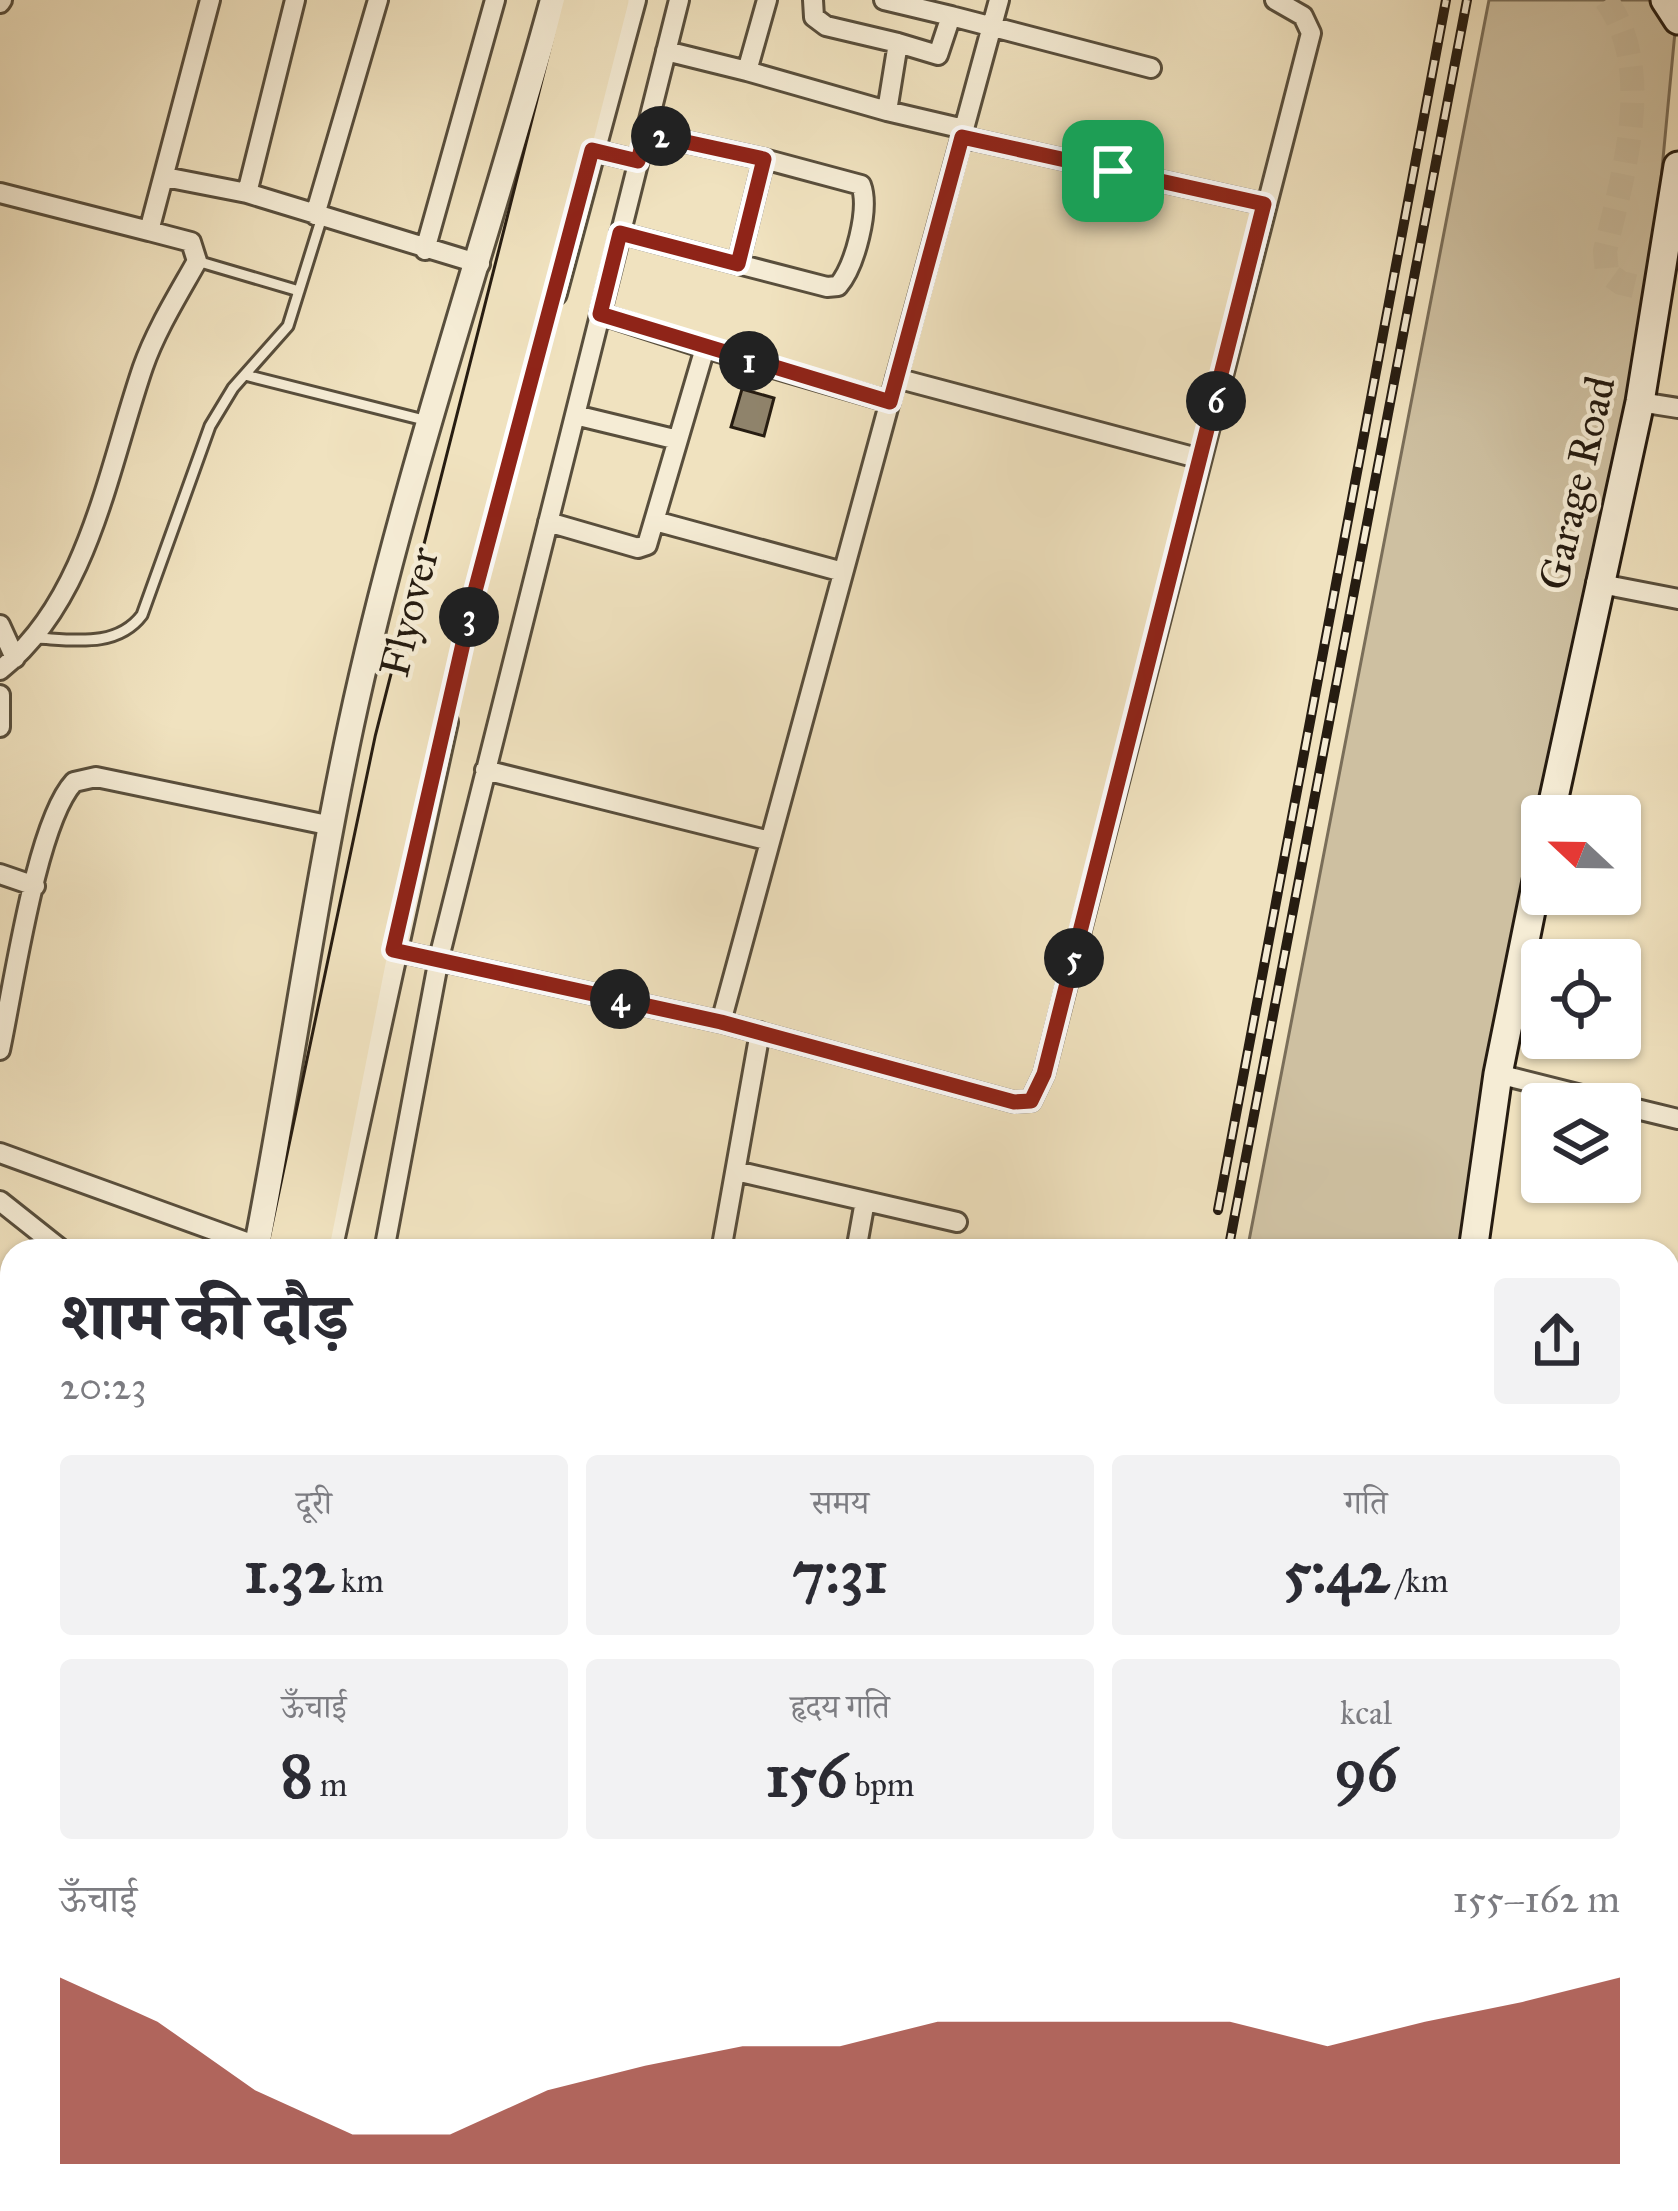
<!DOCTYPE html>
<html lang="hi">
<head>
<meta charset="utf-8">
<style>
  body { margin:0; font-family:"IM FELL Great Primer","Noto Serif Devanagari",serif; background:#f2f2f3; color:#2b2b33; height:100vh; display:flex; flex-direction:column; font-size:45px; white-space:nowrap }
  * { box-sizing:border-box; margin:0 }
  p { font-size:39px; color:#7c7c81 }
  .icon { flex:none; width:66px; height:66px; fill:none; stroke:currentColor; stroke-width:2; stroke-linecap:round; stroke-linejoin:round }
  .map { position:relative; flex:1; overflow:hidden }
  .side { position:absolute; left:0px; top:1239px; width:1680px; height:972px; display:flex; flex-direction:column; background:#fff; border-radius:36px 36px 0 0; box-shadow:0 3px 9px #0004 }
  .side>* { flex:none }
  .needle { width:78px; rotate:292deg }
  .fabs { position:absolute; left:1521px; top:795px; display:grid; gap:24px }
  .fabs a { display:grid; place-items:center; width:120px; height:120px; border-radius:12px; background:#fff; box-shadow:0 3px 9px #0004; font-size:60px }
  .pin { position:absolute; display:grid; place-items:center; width:102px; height:102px; color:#fff; margin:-51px; border-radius:24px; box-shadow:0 6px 18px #0006 }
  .km { position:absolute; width:60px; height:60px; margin:-30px; border-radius:50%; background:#222; color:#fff; font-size:33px; line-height:60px; text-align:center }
  .round { display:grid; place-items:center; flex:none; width:126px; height:126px; border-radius:12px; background:#f2f2f3 }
  .summary { display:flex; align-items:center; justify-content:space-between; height:204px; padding:0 60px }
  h1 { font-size:66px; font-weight:800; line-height:90px }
  .figures { display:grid; grid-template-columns:repeat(3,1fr); gap:18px; height:204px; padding:12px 60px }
  .figures div { display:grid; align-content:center; border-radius:12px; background:#f2f2f3; text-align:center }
  .figures b { font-size:60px; font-weight:800 }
  .figures small { font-size:33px; font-weight:400 }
  .figures p { font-size:33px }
  .chart { height:336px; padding:24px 60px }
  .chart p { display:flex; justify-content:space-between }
  .chart svg { width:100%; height:216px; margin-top:12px; fill:#8f2418; opacity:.7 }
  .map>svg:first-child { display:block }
  .green { fill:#cec0a1; stroke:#7a6e59; stroke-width:3 }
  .building { fill:#8f836b; stroke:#261c11; stroke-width:3 }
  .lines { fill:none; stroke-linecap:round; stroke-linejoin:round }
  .tertiary-tunnel { stroke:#c8ba9c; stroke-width:24; stroke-dasharray:24 12; stroke-linecap:butt }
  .service-casing { stroke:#584e3c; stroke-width:15 }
  .minor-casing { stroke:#584e3c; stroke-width:24 }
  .tertiary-casing { stroke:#584e3c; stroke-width:30 }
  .secondary-casing { stroke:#261c11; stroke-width:33 }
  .trunk-casing { stroke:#261c11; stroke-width:39 }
  .service { stroke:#f5ecd5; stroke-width:9 }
  .minor { stroke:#f5ecd5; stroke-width:18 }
  .tertiary { stroke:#f5ecd5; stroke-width:24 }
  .secondary { stroke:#f5ecd5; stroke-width:27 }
  .trunk { stroke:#f0e2bf; stroke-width:33 }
  .rail-casing { stroke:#261c11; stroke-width:10 }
  .rail { stroke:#f5ecd5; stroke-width:6; stroke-dasharray:18; stroke-linecap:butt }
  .route-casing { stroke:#fff; stroke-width:24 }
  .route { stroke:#8f2418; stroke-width:15 }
  .labels { text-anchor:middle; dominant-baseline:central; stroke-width:9; stroke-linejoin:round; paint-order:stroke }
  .street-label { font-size:42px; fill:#261c11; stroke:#f5ecd5 }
</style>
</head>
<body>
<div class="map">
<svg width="1678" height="2211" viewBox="0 0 1678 2211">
  <rect width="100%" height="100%" fill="#f0e2bf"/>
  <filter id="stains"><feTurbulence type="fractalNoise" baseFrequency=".00167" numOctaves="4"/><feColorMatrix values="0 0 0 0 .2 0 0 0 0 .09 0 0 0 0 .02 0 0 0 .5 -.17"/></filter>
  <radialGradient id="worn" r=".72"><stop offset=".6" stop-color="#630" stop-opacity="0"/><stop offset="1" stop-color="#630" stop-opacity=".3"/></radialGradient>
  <!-- green -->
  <path class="green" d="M1489,0H1678L1640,402L1542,816V856L1473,1251H1247Z
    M1668,1815L1678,1818V2211H1074L1076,2199H1668Z"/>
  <!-- building -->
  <path class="building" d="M742,389L774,398L764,436L731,427Z
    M433,2199H483L492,2211H426L423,2206Z"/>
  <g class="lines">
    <!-- tertiary-tunnel -->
    <path class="tertiary-tunnel" d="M1606,0C1656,71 1623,173 1605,251L1607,273L1621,283L1660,292"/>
    <!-- service casing -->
    <g class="service-casing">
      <path id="service" d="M197,261L299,291
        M245,375L424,420
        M37,638C74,640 117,648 142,615L210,426L233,388L288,326L322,217
        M8,1657L12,1658"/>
    </g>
    <!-- minor casing -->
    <g class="minor-casing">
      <path id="minor" d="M767,0L747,71L887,111L898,43L938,55L951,16L1151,68
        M813,0L814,17L826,26L898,43
        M884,0L951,16
        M0,3L2,0
        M666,51L747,71
        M887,111L964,129
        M962,137L1264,204
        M592,150L638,161
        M165,177L247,193L480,264
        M0,193L149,231L210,0
        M247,193L295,0
        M315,215L378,0
        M620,233L738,264L764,159L645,133
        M425,250L495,0
        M738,264L827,287L838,286C855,266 870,209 861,185L764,159
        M600,314L705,348
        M896,378L1201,459
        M1640,402L1678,408
        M575,415L678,440
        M655,521L843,572
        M548,522L638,548L647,545L705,348L890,402
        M1596,583L1678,599
        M0,625L15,658
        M0,670C88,601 108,469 143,367C156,330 178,295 197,261L191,242L149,231
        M0,695V727
        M485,770L770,841
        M0,874L35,886
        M393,950L721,1022L1014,1102L1031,1101L1044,1074L1311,33L1303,16L1275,0
        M721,1022L999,0
        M0,1050C13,990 36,823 74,782L96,777L332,826
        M1498,1074L1617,1104
        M1620,1105L1678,1119
        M0,1153L257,1246
        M736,1171L957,1222
        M0,1201L63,1251
        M384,1251L439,958L679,0
        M721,1251L760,1032
        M856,1251L865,1201
        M0,1310L12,1284
        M0,1466H12
        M1668,1536L1678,1463
        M0,1554L12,1555
        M1668,1586L1678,1588
        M1668,1843L1678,1844
        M0,1848L12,1850
        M317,2199L324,2211
        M502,2199L510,2211
        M682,2199L691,2211
        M0,2203L28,2211
        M204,2211L207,2199
        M733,2211L749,2199"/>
    </g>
    <!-- tertiary casing -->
    <g class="tertiary-casing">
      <path id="tertiary" d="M554,293L633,0
        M256,1251C290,1076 314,899 351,725C403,482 487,240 553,0
        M329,1251L445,722
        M75,2211L77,2199
        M157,2211L159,2199"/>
    </g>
    <!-- secondary casing -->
    <g class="secondary-casing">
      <path id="secondary" d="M1665,0L1678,20
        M1550,816L1640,402L1678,166
        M1473,1251L1498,1074L1542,856
        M1647,2199L1648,2211"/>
    </g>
    <!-- trunk casing -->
    <g class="trunk-casing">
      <path id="trunk" d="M285,1251L393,739L581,0
        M312,1251L372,947L612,0
        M103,2211L105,2199
        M139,2211L141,2199"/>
    </g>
    <!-- service -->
    <use href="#service" class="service"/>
    <!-- minor -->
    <use href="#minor" class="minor"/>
    <!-- tertiary -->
    <use href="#tertiary" class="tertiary"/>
    <!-- secondary -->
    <use href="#secondary" class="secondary"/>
    <!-- trunk -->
    <use href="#trunk" class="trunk"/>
    <!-- rail casing -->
    <g class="rail-casing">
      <path id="rail" d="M1218,1210L1446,0
        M1228,1251L1467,0
        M1036,2211L1038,2199
        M1058,2211L1060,2199
        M1078,2211L1080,2199"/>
    </g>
    <!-- rail -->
    <use href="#rail" class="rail"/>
  </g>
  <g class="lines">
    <!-- route casing -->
    <g class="route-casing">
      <path id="route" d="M645,133L764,159L738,264L620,233L600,314L890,402L962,137L1264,204L1044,1074L1031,1101L1014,1102L721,1022L393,950L475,591L592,150L638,161Z"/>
    </g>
    <!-- route -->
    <use href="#route" class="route"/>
  </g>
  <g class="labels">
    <!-- street labels -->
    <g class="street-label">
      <text transform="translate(1577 483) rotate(-77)">Garage Road</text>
      <text transform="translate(409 612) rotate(-76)">Flyover</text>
    </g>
  </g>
  <rect width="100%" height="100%" filter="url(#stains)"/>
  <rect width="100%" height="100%" fill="url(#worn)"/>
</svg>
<div class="fabs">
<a><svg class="needle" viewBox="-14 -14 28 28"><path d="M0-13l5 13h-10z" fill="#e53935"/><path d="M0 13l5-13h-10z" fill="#7c7c81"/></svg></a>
<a><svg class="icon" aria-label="locate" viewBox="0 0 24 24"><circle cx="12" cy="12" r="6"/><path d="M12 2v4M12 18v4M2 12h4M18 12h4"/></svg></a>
<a><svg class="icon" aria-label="layers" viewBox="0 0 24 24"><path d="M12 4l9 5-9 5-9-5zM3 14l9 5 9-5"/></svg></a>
</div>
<div class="pin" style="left:1113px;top:171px;background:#1e9e55"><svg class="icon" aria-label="arrive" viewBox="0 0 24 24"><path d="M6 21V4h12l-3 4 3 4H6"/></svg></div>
<b class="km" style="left:749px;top:361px">1</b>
<b class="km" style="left:661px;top:136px">2</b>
<b class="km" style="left:469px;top:617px">3</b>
<b class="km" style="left:620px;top:999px">4</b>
<b class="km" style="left:1074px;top:958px">5</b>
<b class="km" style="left:1216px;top:401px">6</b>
<section class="side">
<div class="summary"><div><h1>शाम की दौड़</h1><p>20:23</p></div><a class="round"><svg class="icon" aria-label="share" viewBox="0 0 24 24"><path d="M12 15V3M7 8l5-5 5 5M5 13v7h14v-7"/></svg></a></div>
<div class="figures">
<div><p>दूरी</p><b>1.32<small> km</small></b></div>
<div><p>समय</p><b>7:31</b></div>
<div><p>गति</p><b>5:42<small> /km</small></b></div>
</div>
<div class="figures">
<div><p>ऊँचाई</p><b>8<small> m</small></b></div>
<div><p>हृदय गति</p><b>156<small> bpm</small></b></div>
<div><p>kcal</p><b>96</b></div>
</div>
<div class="chart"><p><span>ऊँचाई</span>155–162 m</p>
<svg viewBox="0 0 160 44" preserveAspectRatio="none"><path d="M0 44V6L10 15L20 29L30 38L40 38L50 29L60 24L70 20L80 20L90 15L100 15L110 15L120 15L130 20L140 15L150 11L160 6V44z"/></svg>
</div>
</section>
</div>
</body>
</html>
